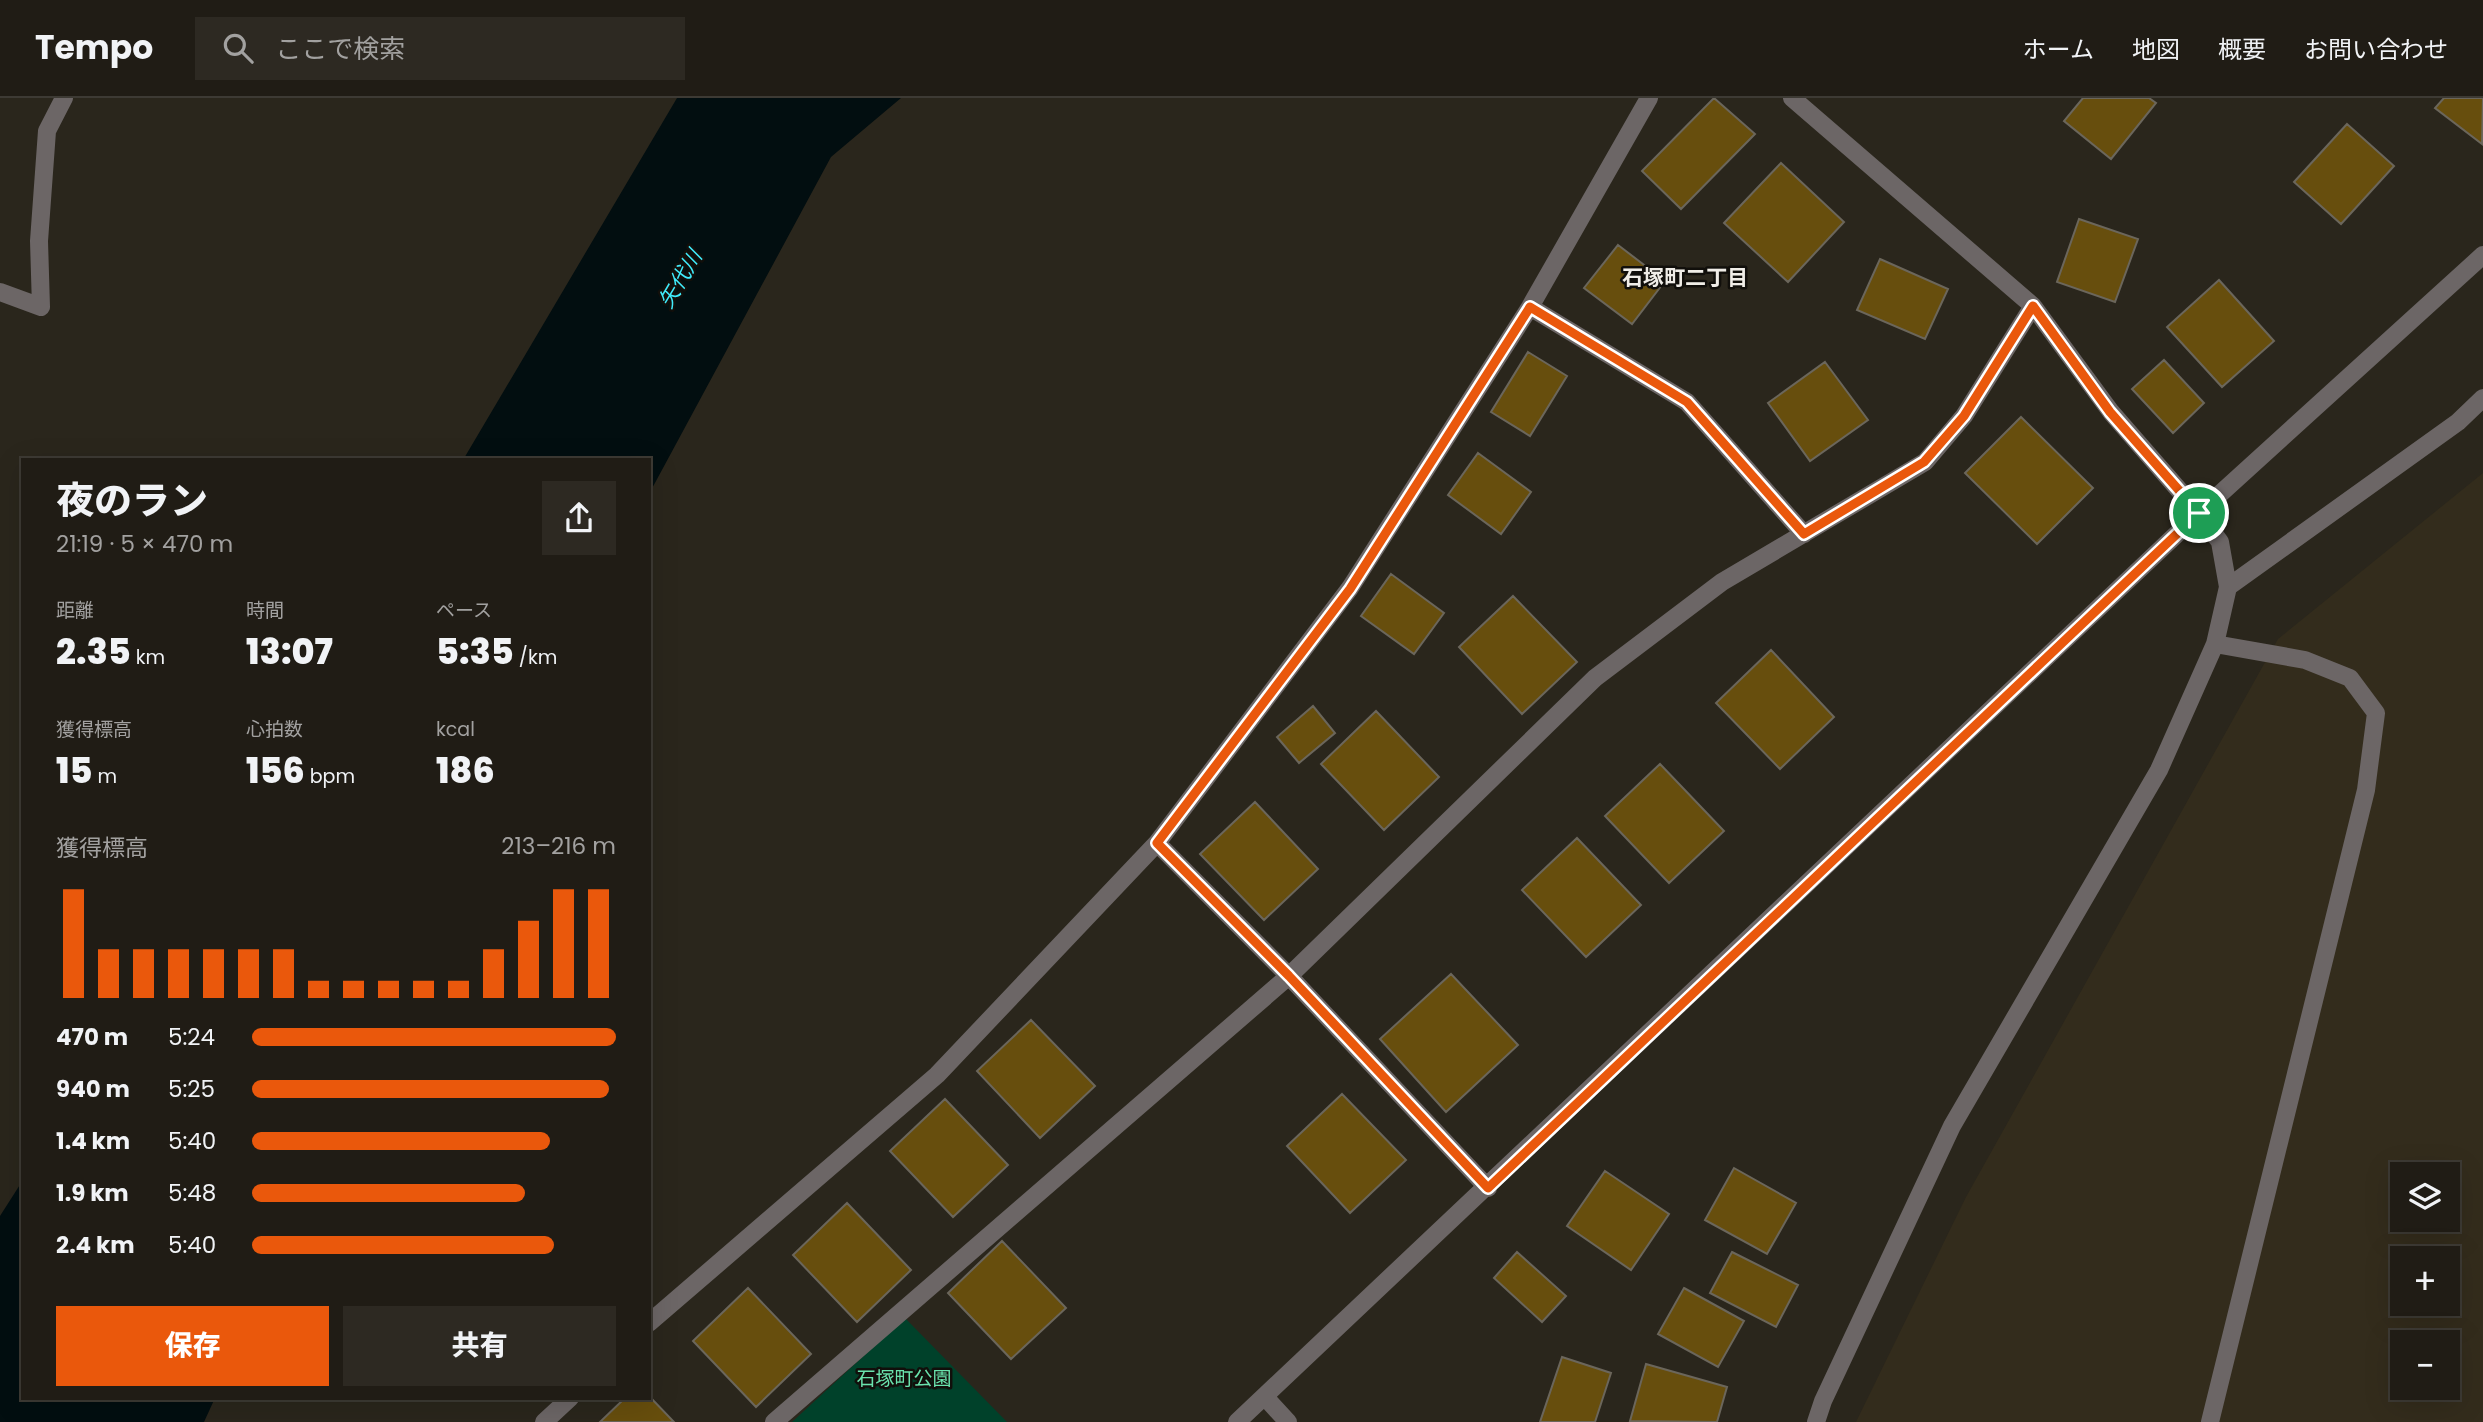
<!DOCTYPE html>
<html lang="ja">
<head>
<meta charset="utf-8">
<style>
  body { margin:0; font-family:Poppins,"Noto Sans JP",sans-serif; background:#2d2922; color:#f1f3f6; height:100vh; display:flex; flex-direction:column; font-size:26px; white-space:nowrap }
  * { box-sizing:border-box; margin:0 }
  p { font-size:23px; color:#a2a1a0 }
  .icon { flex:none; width:38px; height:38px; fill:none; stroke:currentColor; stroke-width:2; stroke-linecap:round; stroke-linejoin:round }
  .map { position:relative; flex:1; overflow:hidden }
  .drawer { position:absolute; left:21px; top:360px; width:630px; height:942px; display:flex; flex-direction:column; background:#201c15; border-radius:0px; box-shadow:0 7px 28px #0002,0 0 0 2px #3d3a34 }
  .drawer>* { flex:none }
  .buttons { position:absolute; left:2390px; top:1064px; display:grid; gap:14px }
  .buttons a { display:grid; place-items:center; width:70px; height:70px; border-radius:0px; background:#201c15; box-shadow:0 7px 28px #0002,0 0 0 2px #3d3a34; font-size:35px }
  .pin { position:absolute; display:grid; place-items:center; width:60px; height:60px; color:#fff; margin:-30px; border:4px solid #fff; border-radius:50%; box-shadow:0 2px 7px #0007 }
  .round { display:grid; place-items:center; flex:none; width:74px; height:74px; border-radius:0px; background:#2d2922 }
  .summary { display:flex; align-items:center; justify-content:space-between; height:119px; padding:0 35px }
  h1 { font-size:38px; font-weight:800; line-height:52px }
  .figures { display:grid; grid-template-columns:repeat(3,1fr); gap:10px; height:119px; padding:7px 35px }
  .figures div { display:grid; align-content:center }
  .figures b { font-size:35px; font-weight:800 }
  .figures small { font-size:19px; font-weight:400 }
  .figures p { font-size:19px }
  .chart { height:196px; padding:14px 35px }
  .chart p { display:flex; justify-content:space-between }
  .chart svg { width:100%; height:126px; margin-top:7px; stroke:#ea580c; stroke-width:6 }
  .cta { display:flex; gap:14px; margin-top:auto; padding:14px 35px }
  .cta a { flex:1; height:80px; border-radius:0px; background:#ea580c; color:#fff; font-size:28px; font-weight:800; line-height:80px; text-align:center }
  .cta a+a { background:#2d2922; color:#f1f3f6 }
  ul { padding:0 35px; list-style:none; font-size:23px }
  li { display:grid; grid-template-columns:112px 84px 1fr; align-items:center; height:52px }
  li i { height:18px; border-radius:9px; background:#ea580c }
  header { display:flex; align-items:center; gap:42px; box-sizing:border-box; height:98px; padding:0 35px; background:#201c15; border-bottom:2px solid #3d3a34 }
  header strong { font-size:33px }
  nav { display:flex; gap:38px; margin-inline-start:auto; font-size:24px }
  .search { width:490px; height:63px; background:#2d2922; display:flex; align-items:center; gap:18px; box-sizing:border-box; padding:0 24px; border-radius:0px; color:#a2a1a0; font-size:26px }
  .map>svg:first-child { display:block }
  .built { fill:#332c1c; fill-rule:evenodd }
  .green { fill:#00412a }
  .water { fill:#020e10 }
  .building { fill:#674e0d; stroke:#6b665b; stroke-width:2 }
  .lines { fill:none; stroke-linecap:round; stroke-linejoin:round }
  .minor { stroke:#6c6666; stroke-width:18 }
  .route-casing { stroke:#fff; stroke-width:14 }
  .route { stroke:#ea580c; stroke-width:9 }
  .labels { text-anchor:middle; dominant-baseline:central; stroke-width:5; stroke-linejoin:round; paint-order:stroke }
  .park-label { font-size:19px; fill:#6ae3ad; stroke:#110f0b }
  .neighbourhood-label { font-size:21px; font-weight:bold; fill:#f0ede7; stroke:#110f0b }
  .water-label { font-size:21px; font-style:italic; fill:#40ebfb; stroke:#110f0b }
</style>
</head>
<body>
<header>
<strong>Tempo</strong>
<div class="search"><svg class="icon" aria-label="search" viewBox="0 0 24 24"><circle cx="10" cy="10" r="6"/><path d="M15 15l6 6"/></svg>ここで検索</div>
<nav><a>ホーム</a><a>地図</a><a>概要</a><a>お問い合わせ</a></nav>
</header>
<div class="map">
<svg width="2483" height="1324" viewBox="0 0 2483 1324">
  <rect width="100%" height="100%" fill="#2a261c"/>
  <!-- built -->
  <path class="built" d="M2483,375V1324H1856L1966,1099L2278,541ZM2403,1076H2448V1122H2403ZM2403,1160H2448V1206H2403ZM2403,1244H2448V1290H2403Z"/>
  <!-- green -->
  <path class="green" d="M905,1220L1007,1324H792Z"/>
  <!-- water -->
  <path class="water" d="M677,0H901L831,59L649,396V362H463Z
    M23,1082V1300H215L204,1324H0V1118Z"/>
  <!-- building -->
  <path class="building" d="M1714,0L1755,36L1681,111L1642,73Z
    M2083,0H2149L2156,5L2111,61L2064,23Z
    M2444,0H2483L2482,46L2435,10Z
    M2347,26L2394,68L2341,126L2294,84Z
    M1781,65L1844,124L1788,184L1724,125Z
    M2079,121L2138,141L2115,204L2057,184Z
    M1618,147L1665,183L1632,226L1584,190Z
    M1880,161L1948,191L1925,241L1857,212Z
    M2219,182L2274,243L2222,289L2167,229Z
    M1528,254L1567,278L1530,338L1491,314Z
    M2164,262L2204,305L2173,335L2132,291Z
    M1825,264L1868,322L1810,363L1768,305Z
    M2021,319L2093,390L2037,446L1965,375Z
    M1478,355L1531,394L1501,436L1448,397Z
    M1391,476L1444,515L1414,556L1361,518Z
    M1513,498L1577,564L1522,616L1459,549Z
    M1771,552L1834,619L1780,671L1716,605Z
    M1313,608L1335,635L1299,665L1277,639Z
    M1376,613L1439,679L1384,732L1321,666Z
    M1660,666L1724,733L1669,785L1605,718Z
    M1255,704L1318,771L1264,822L1200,756Z
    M1577,740L1641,807L1586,859L1522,792Z
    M1451,876L1518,947L1446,1014L1380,941Z
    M1031,922L1095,988L1040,1040L977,973Z
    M1342,996L1406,1062L1350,1115L1287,1048Z
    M945,1001L1008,1067L953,1119L890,1053Z
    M1734,1070L1796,1105L1767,1156L1705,1122Z
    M1605,1073L1669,1116L1631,1172L1567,1128Z
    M847,1105L911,1172L857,1224L793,1157Z
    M1002,1143L1066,1210L1011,1261L948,1195Z
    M1517,1154L1566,1198L1542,1224L1494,1180Z
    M1732,1154L1798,1187L1776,1229L1710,1195Z
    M748,1190L811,1256L756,1309L693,1243Z
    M1684,1190L1744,1223L1718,1269L1658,1236Z
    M1562,1259L1611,1275L1595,1324H1540Z
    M1646,1266L1727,1289L1717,1324L1630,1323Z
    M649,1298L674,1324H600L625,1300Z"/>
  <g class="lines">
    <!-- minor -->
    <path class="minor" d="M1792,0L2033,208L2111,314L2199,415L2220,444L2228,489L2215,546L2159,672L1952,1028L1823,1303L1816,1324
      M0,194L41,209L39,143L47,33L64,0
      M1530,209L1687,304L1804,436
      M2228,489L2458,324L2483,300
      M1157,745L1289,878L1488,1090
      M649,1225L937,977L1157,745L1350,490L1530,209L1649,0
      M1265,1299L1288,1324
      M544,1324L570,1300
      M774,1324L1289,878L1595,580L1722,484L1925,364L1964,318L2033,208
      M1237,1324L2199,415L2483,157
      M2210,1324L2366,692L2376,615L2350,580L2305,562L2215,546"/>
  </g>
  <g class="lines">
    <!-- route casing -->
    <g class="route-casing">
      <path id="route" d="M2033,208L2110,314L2199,415L1488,1090L1289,878L1157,745L1350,491L1530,209L1687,304L1804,436L1924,364L1964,318Z"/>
    </g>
    <!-- route -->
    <use href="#route" class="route"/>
  </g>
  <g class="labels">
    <!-- park labels -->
    <g class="park-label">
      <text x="904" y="1280">石塚町公園</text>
    </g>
    <!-- neighbourhood labels -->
    <g class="neighbourhood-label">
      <text x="1685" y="179">石塚町二丁目</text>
    </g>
    <!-- water labels -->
    <g class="water-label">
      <text transform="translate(680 181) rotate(-59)">矢代川</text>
    </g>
  </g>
</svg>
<div class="buttons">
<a><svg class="icon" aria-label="layers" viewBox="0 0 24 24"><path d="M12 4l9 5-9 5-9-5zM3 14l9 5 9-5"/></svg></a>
<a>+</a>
<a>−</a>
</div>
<div class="pin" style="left:2199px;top:415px;background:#1e9e55"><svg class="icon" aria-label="arrive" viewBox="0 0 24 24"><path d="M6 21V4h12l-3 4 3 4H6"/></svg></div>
<section class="drawer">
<div class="summary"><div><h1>夜のラン</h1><p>21:19 · 5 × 470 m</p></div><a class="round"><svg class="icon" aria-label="share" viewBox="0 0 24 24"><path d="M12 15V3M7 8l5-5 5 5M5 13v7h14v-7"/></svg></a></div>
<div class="figures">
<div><p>距離</p><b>2.35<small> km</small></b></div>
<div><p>時間</p><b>13:07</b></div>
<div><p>ペース</p><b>5:35<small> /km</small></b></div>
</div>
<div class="figures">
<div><p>獲得標高</p><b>15<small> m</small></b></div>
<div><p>心拍数</p><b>156<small> bpm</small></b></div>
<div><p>kcal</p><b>186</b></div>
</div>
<div class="chart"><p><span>獲得標高</span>213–216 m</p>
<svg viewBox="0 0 160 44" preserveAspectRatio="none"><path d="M5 44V6M15 44V27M25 44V27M35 44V27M45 44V27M55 44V27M65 44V27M75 44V38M85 44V38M95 44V38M105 44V38M115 44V38M125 44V27M135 44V17M145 44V6M155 44V6"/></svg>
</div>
<ul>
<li><b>470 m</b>5:24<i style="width:100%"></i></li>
<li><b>940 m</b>5:25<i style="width:98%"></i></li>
<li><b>1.4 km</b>5:40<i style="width:82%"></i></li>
<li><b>1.9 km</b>5:48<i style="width:75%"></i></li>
<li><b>2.4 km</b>5:40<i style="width:83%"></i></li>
</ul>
<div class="cta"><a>保存</a><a>共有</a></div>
</section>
</div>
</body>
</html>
